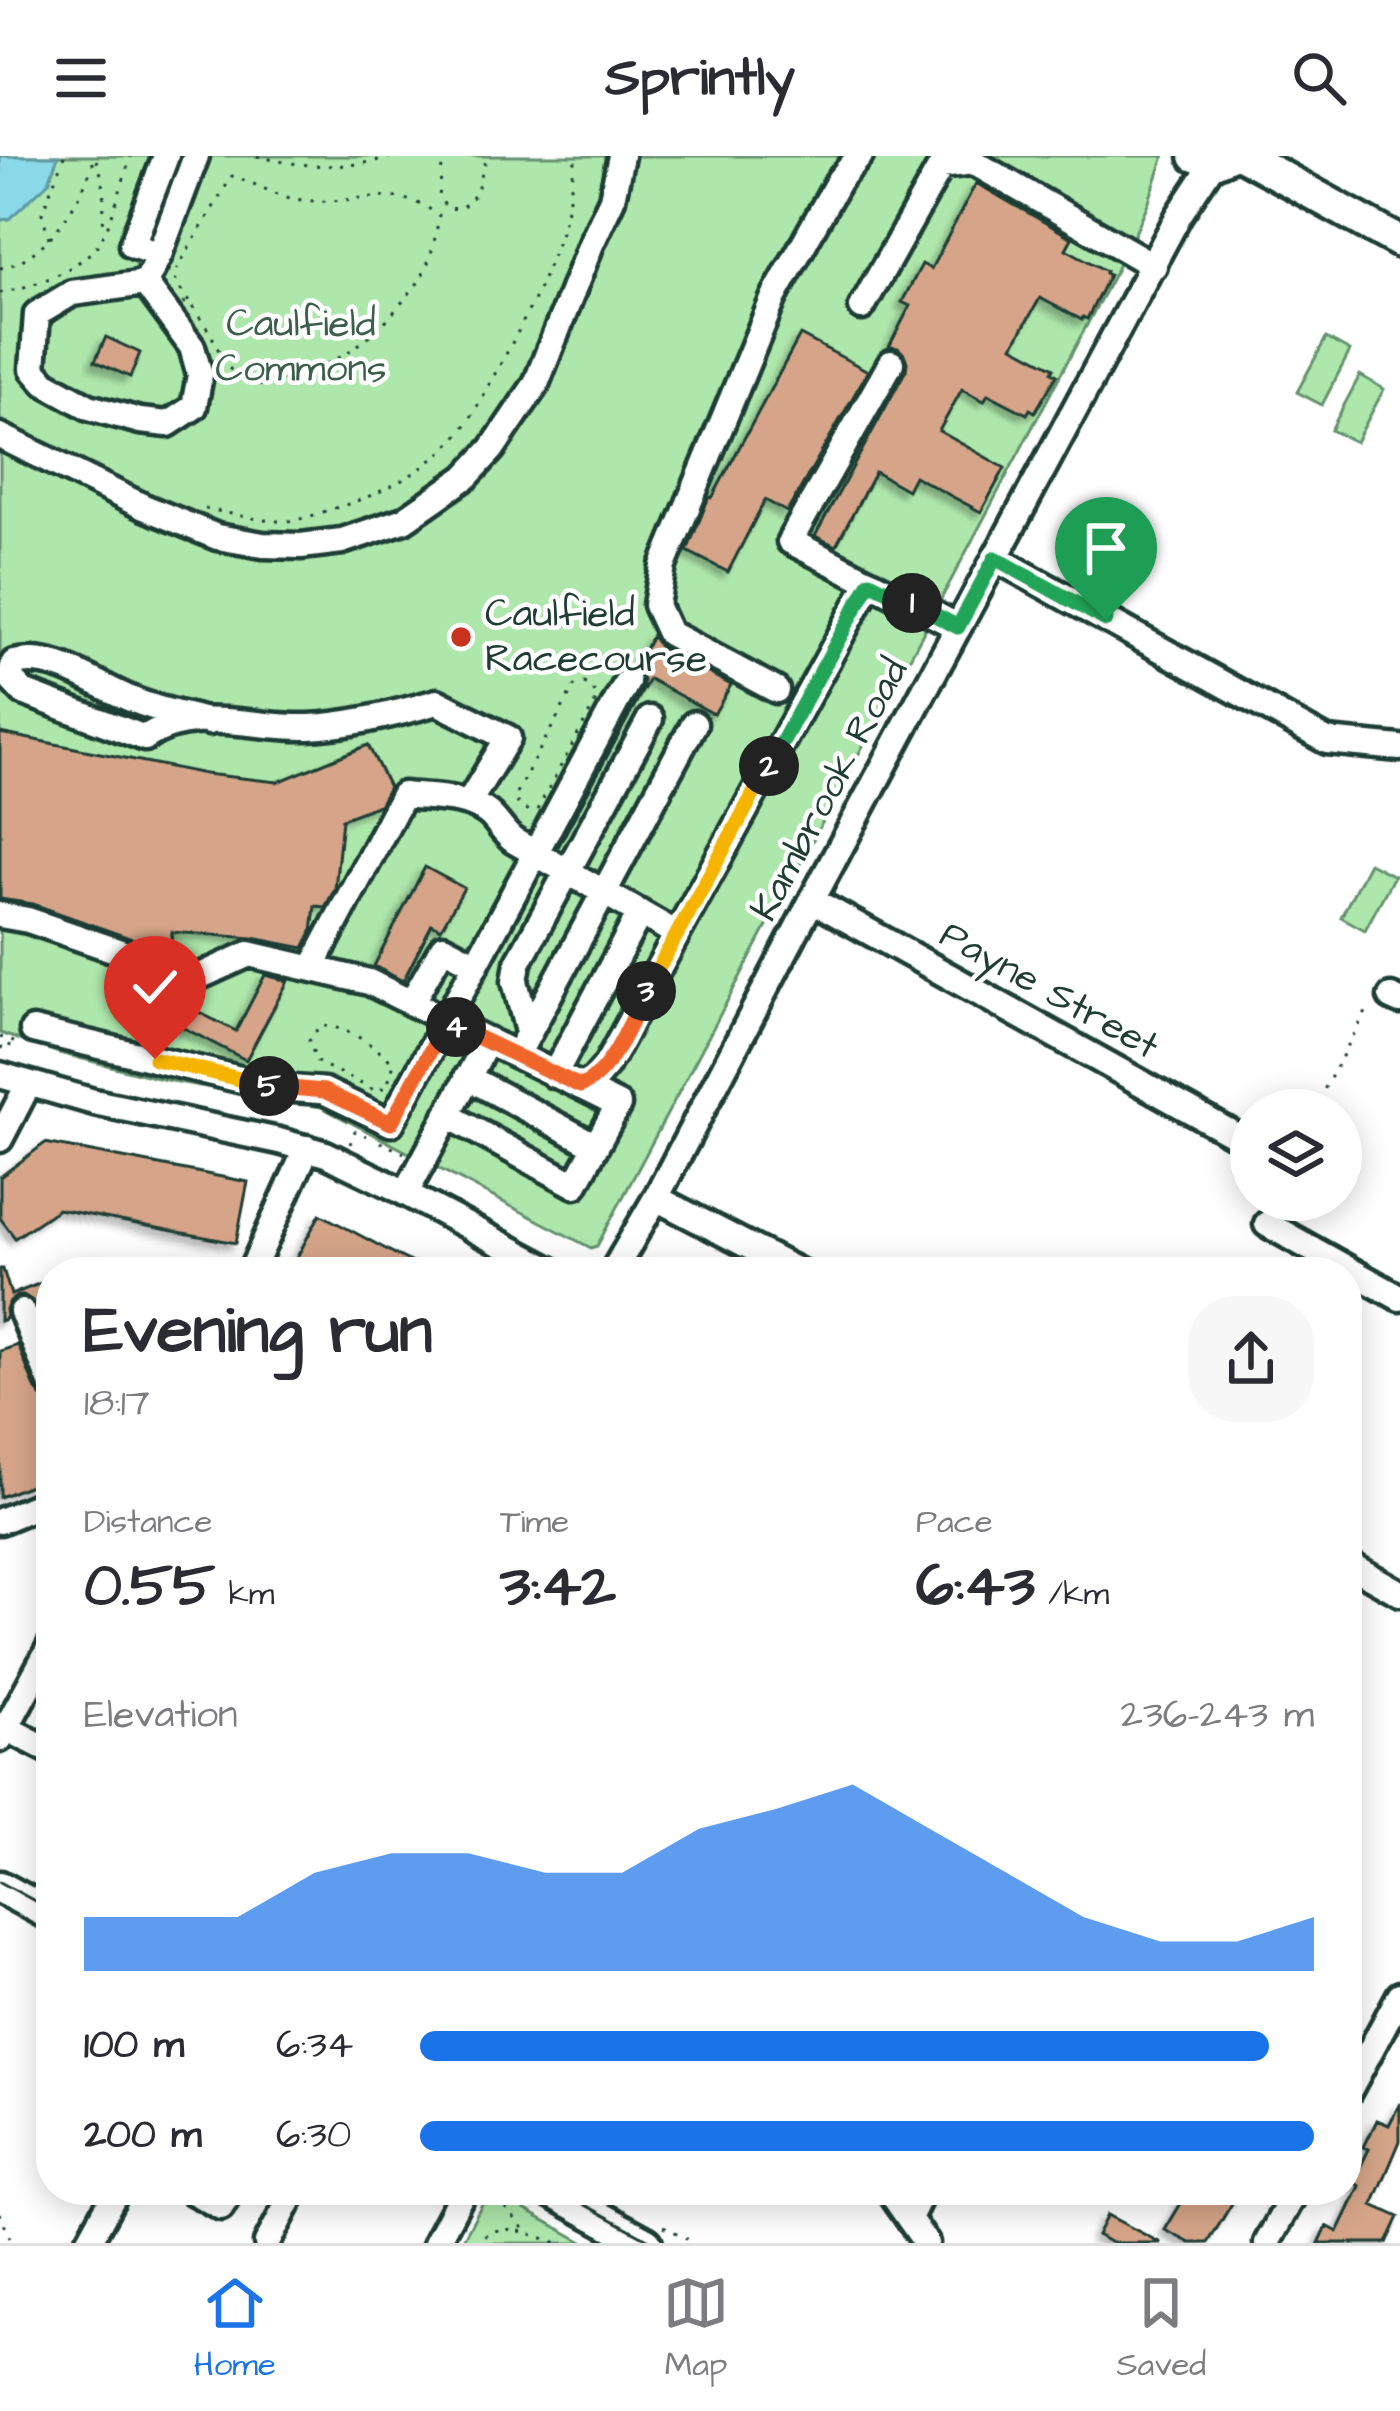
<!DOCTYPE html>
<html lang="en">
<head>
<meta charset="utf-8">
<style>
  body { margin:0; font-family:"Architects Daughter",sans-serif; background:#f7f7f7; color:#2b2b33; height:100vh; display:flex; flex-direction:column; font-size:45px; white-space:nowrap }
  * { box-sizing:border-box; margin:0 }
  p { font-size:39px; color:#7c7c81 }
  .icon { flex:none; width:66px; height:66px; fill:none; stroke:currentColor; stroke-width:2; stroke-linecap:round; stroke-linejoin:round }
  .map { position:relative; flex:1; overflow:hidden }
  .panel { position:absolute; left:36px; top:1101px; width:1326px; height:948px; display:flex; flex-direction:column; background:#fff; border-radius:48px; box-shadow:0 6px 30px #0003 }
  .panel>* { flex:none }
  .buttons { position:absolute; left:1230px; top:933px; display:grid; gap:24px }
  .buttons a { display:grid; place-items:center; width:132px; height:132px; border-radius:50%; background:#fff; box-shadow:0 6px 30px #0003; font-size:60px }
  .pin { position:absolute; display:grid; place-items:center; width:102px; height:102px; color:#fff; margin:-123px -51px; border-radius:50% 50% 50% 0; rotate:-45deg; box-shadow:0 0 12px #0007 }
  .pin .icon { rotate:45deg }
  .km { position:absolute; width:60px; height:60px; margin:-30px; border-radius:50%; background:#222; color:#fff; font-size:33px; line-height:60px; text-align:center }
  .round { display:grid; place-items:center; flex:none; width:126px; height:126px; border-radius:48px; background:#f7f7f7 }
  .headline { display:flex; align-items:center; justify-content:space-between; height:204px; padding:0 48px }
  h1 { font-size:66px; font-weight:800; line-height:90px }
  .figures { display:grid; grid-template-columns:repeat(3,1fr); gap:18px; height:204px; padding:12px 48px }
  .figures div { display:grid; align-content:center }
  .figures b { font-size:60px; font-weight:800 }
  .figures small { font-size:33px; font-weight:400 }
  .figures p { font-size:33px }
  .chart { height:336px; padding:24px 48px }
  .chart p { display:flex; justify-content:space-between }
  .chart svg { width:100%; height:216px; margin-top:12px; fill:#1a73e8; opacity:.7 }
  ul { padding:0 48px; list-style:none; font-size:39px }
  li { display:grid; grid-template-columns:192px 144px 1fr; align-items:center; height:90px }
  li i { height:30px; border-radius:15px; background:#1a73e8 }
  header { display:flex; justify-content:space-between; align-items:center; height:156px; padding:0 48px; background:#fff; font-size:54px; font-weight:800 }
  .tabs { display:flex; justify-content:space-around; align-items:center; height:168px; border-top:3px solid #e1e1e2; background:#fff; font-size:33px; color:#7c7c81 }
  .tabs a { display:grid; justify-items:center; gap:6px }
  .tabs .on { color:#1a73e8 }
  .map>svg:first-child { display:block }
  .green { fill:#aee7ab; stroke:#669270; stroke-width:3 }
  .water { fill:#8ad8e8; stroke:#5f9aa0; stroke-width:3 }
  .building { fill:#d6a589; stroke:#1f3d34; stroke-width:3; filter:url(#shadow) }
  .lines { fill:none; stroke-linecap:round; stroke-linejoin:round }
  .minor-casing { stroke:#1f3d34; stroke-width:33 }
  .major-casing { stroke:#1f3d34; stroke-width:39 }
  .path { stroke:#1f3d34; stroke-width:3; stroke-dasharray:3 9; stroke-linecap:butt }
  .minor { stroke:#fff; stroke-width:24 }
  .major { stroke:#fff; stroke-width:30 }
  .tram { stroke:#1f3d34; stroke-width:3 }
  .split-1-casing { stroke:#fff; stroke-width:24 }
  .split-2-casing { stroke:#fff; stroke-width:24 }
  .split-3-casing { stroke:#fff; stroke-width:24 }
  .split-4-casing { stroke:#fff; stroke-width:24 }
  .split-5-casing { stroke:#fff; stroke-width:24 }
  .split-6-casing { stroke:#fff; stroke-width:24 }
  .split-1 { stroke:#22a559; stroke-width:15 }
  .split-2 { stroke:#22a559; stroke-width:15 }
  .split-3 { stroke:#f5b400; stroke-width:15 }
  .split-4 { stroke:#f0652b; stroke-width:15 }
  .split-5 { stroke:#f0652b; stroke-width:15 }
  .split-6 { stroke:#f5b400; stroke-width:15 }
  .poi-dot { fill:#c8321e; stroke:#fff; stroke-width:4.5 }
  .labels { text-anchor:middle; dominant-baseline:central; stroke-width:9; stroke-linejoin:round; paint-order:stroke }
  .park-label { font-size:39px; fill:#3c5f4c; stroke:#fff }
  .poi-label { font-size:39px; fill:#1f3d34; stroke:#fff; text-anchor:start }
  .street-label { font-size:39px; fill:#1f3d34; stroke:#fff }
</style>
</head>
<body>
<header><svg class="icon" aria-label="menu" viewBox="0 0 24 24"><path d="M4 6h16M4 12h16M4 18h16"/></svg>Sprintly<svg class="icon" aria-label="search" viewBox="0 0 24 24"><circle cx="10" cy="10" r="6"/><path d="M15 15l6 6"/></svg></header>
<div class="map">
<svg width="1400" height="2087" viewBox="0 0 1400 2087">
  <defs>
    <filter id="shadow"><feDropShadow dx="-5.5" dy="5.5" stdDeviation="3" flood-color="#0004"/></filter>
  </defs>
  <rect width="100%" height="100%" fill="#fff"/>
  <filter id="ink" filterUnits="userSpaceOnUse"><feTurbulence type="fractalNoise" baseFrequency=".00833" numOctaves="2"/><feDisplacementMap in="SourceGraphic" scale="24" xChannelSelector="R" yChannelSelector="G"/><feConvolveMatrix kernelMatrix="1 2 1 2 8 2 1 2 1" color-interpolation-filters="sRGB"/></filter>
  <g filter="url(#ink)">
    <!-- green -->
    <path class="green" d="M0,0H1164L1149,45L1132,84L597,1090L591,1092L321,951L166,924L59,897L0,877Z
      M1326,182L1350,195L1322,249L1297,236Z
      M1360,219L1384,233L1356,286L1331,274Z
      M1369,707L1394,720L1365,774L1341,761Z
      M506,2043L585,2087H461L482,2048Z"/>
    <!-- water -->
    <path class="water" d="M0,0H58L49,26L9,63L0,64Z"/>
    <!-- building -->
    <path class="building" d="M976,27L1072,82L1066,93L1106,115L1105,117L1109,119L1087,163L1083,161L1082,164L1040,142L1013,190L1054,212L1052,216L1057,219L1035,256L1030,253L1027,258L988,238L984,245L962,233L939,275L1005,312L981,356L914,320L907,334L875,316L836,390L815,380L906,214L907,206L904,198L898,192L889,191L910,150L902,146L922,108L931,113Z
      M800,179L868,215L787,356L765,344L728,416L687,395L709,341L712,342Z
      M106,181L140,197L130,221L95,205Z
      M652,480L661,492L731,529L714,558L649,523L558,691L642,534L643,524L635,512Z
      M0,577L205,618L278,626L368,589L389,631L379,649L342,663L335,733L325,751L315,750L312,776L304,792L253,782L172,776L171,787L148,782L135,784L33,748L0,743Z
      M425,711L464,732L441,773L432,768L403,825L374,810Z
      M265,819L288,825L246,904L126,842L135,824L236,875Z
      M45,987L248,1026L236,1087L58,1053L15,1082L0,1062V1021Z
      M320,1058L429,1116H289Z
      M0,1113H3L11,1139L51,1123V1183L37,1149L25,1140H17L10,1145L6,1153L7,1162L0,1165Z
      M18,1189L36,1234L42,1241L51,1243V1321L0,1341V1195Z
      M1400,1947V1985L1373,2049L1399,2061L1387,2087H1319L1327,2070L1338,2076L1360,2030L1353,2026L1369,1993L1364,1991L1377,1964L1389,1969Z
      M1189,2034H1227L1237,2039L1208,2087H1190L1165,2074Z
      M1107,2059L1161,2087H1112L1097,2079Z"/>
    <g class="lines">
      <!-- minor casing -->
      <g class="minor-casing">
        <path id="minor" d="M159,99L132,89L166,0
          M145,127L72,137L37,158L33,213L45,227L89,251L140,265L168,268L194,251L200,219L192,191L145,127L159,99L196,0
          M862,151L941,10L973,6L1154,110
          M891,207L790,385L958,471
          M0,280L144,351L217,381L263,389L301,390L342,385L404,364L466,321L492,293L536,228L591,88L612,43L621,0
          M995,402L1327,585L1400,592
          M776,534L669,477L656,449L663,410L774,141L839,24L860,0
          M209,566C184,559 157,554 133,544C97,530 54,496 14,507L10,522L23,536L145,582C191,549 256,573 309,571C352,569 396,558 437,546L508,582L469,646
          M812,744L1251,988
          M0,759L28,764L196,822L249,798L369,826L618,949L575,1029L447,959
          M677,778L870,426
          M314,813L321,794L403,639C430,642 466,640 488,657C498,665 502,676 514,685L677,778L606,910L592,926L581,930
          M1391,841L1400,845
          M411,847L443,791L476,808
          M33,874L276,932L324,935L391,967L627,526
          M528,876L515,825L518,807L650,563
          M517,899L694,568
          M0,919L94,946L279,985L326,998L392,1030L554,1116
          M554,919L640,757
          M467,921L596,990
          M0,983L28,929
          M406,1037L488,884
          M656,1042L799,1116
          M1267,1068L1400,1142
          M251,1116L307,992
          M613,1116L656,1042L812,744L1179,59L1214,6
          M22,1156L51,1227
          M0,1365L51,1344
          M1347,1407L1400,1437
          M6,1572L51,1595
          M0,1583L51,1489
          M1347,1938L1400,1839
          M190,2034L221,2051L231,2034
          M889,2034L926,2087
          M909,2062L923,2034
          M88,2087L117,2034
          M267,2087L295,2034
          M436,2087L464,2034
          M1267,2087L1296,2034"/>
      </g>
      <!-- major casing -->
      <g class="major-casing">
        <path id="major" d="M1195,0L1214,6L1228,0
          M1244,0L1400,86
          M0,1731L51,1759
          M549,2034L646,2087"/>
      </g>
      <!-- path -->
      <path class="path" d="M257,0C303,12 348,14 394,0
        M443,0L439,42L447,52L460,53L476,38L487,0
        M96,4C106,26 104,48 103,71
        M49,82L42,57L64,0
        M0,112C46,104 84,42 95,0
        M0,137C34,130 72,117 96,91C109,77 124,21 131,0
        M183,147L189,146L211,178L226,210L252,230C313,224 365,193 403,145C409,138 416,130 421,122C431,104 436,80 439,59C388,24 357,51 303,44C278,42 256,27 232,20L175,116L176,127L189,146
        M205,353C232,357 259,366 287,365C302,364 317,358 332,353C378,340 425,317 458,279C474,260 484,237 496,216C520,174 543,128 559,82C568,56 571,27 576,0
        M584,527C593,530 598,539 595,547L537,654C526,657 516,651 515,639L575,529Z
        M324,870C347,870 378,892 394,908L387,930L376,935L317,906L309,885L314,876Z
        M0,881L19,888
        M0,891L8,894L11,887
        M1313,954L1366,856L1371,853
        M380,986L404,997
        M350,988L355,975L366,980
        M489,2034L524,2073
        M0,2057L12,2087
        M664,2070L695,2087
        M475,2087C501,2061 529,2079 559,2087"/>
      <!-- minor -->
      <use href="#minor" class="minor"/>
      <!-- major -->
      <use href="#major" class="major"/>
      <!-- tram -->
      <path class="tram" d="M0,1726L51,1754
        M558,2034L655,2087"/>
    </g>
  </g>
  <g class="lines" filter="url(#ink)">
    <!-- split-1 casing -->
    <g class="split-1-casing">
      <path id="split-1" d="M912,447L958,471L995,402L1106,464"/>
    </g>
    <!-- split-2 casing -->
    <g class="split-2-casing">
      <path id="split-2" d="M769,610L870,426L912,447"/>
    </g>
    <!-- split-3 casing -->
    <g class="split-3-casing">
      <path id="split-3" d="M646,835L769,610"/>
    </g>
    <!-- split-4 casing -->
    <g class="split-4-casing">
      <path id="split-4" d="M456,871L580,930C611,920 631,863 646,835"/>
    </g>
    <!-- split-5 casing -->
    <g class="split-5-casing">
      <path id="split-5" d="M269,930L324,935L391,967L446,866L456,871"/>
    </g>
    <!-- split-6 casing -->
    <g class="split-6-casing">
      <path id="split-6" d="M155,903L269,930"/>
    </g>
    <!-- split-1 -->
    <use href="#split-1" class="split-1"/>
    <!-- split-2 -->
    <use href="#split-2" class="split-2"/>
    <!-- split-3 -->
    <use href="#split-3" class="split-3"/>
    <!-- split-4 -->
    <use href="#split-4" class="split-4"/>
    <!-- split-5 -->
    <use href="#split-5" class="split-5"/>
    <!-- split-6 -->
    <use href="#split-6" class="split-6"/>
  </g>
  <!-- markers -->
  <circle class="poi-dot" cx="461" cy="481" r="12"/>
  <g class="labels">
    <!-- park labels -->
    <g class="park-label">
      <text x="301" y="169">Caulfield<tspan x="301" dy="45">Commons</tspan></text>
    </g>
    <!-- poi labels -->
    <g class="poi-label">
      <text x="485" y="459">Caulfield<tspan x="485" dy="45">Racecourse</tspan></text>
    </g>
    <!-- street labels -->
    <g class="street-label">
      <text transform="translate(830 634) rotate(-62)">Kambrook Road</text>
      <text transform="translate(1049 835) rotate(29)">Payne Street</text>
    </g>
  </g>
</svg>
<div class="buttons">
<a><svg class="icon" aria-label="layers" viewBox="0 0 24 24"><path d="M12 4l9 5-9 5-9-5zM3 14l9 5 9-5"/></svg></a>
</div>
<div class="pin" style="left:1106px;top:464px;background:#1e9e55"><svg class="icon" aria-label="arrive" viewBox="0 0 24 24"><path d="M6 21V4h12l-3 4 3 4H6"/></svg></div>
<div class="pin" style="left:155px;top:903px;background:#d93025"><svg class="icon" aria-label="check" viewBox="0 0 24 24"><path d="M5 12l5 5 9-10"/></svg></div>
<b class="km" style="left:912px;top:447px">1</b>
<b class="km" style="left:769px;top:610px">2</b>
<b class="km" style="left:646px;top:835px">3</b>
<b class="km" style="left:456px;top:871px">4</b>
<b class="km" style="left:269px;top:930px">5</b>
<section class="panel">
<div class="headline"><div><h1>Evening run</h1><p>18:17</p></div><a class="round"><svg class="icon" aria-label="share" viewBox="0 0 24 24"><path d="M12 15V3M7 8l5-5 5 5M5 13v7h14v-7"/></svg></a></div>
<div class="figures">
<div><p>Distance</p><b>0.55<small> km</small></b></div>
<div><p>Time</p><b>3:42</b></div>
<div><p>Pace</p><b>6:43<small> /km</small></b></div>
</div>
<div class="chart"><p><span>Elevation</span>236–243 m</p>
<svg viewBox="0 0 160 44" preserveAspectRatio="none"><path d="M0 44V33L10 33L20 33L30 24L40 20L50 20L60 24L70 24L80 15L90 11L100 6L110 15L120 24L130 33L140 38L150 38L160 33V44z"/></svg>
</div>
<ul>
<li><b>100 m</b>6:34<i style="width:95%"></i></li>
<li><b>200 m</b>6:30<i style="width:100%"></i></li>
</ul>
</section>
</div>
<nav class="tabs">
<a class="on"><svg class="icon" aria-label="home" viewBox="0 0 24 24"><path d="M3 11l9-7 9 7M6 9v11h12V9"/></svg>Home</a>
<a><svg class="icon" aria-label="map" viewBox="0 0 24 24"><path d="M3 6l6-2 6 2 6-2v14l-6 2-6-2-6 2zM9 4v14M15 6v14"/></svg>Map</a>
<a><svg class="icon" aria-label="saved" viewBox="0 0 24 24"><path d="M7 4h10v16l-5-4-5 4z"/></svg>Saved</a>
</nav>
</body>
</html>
